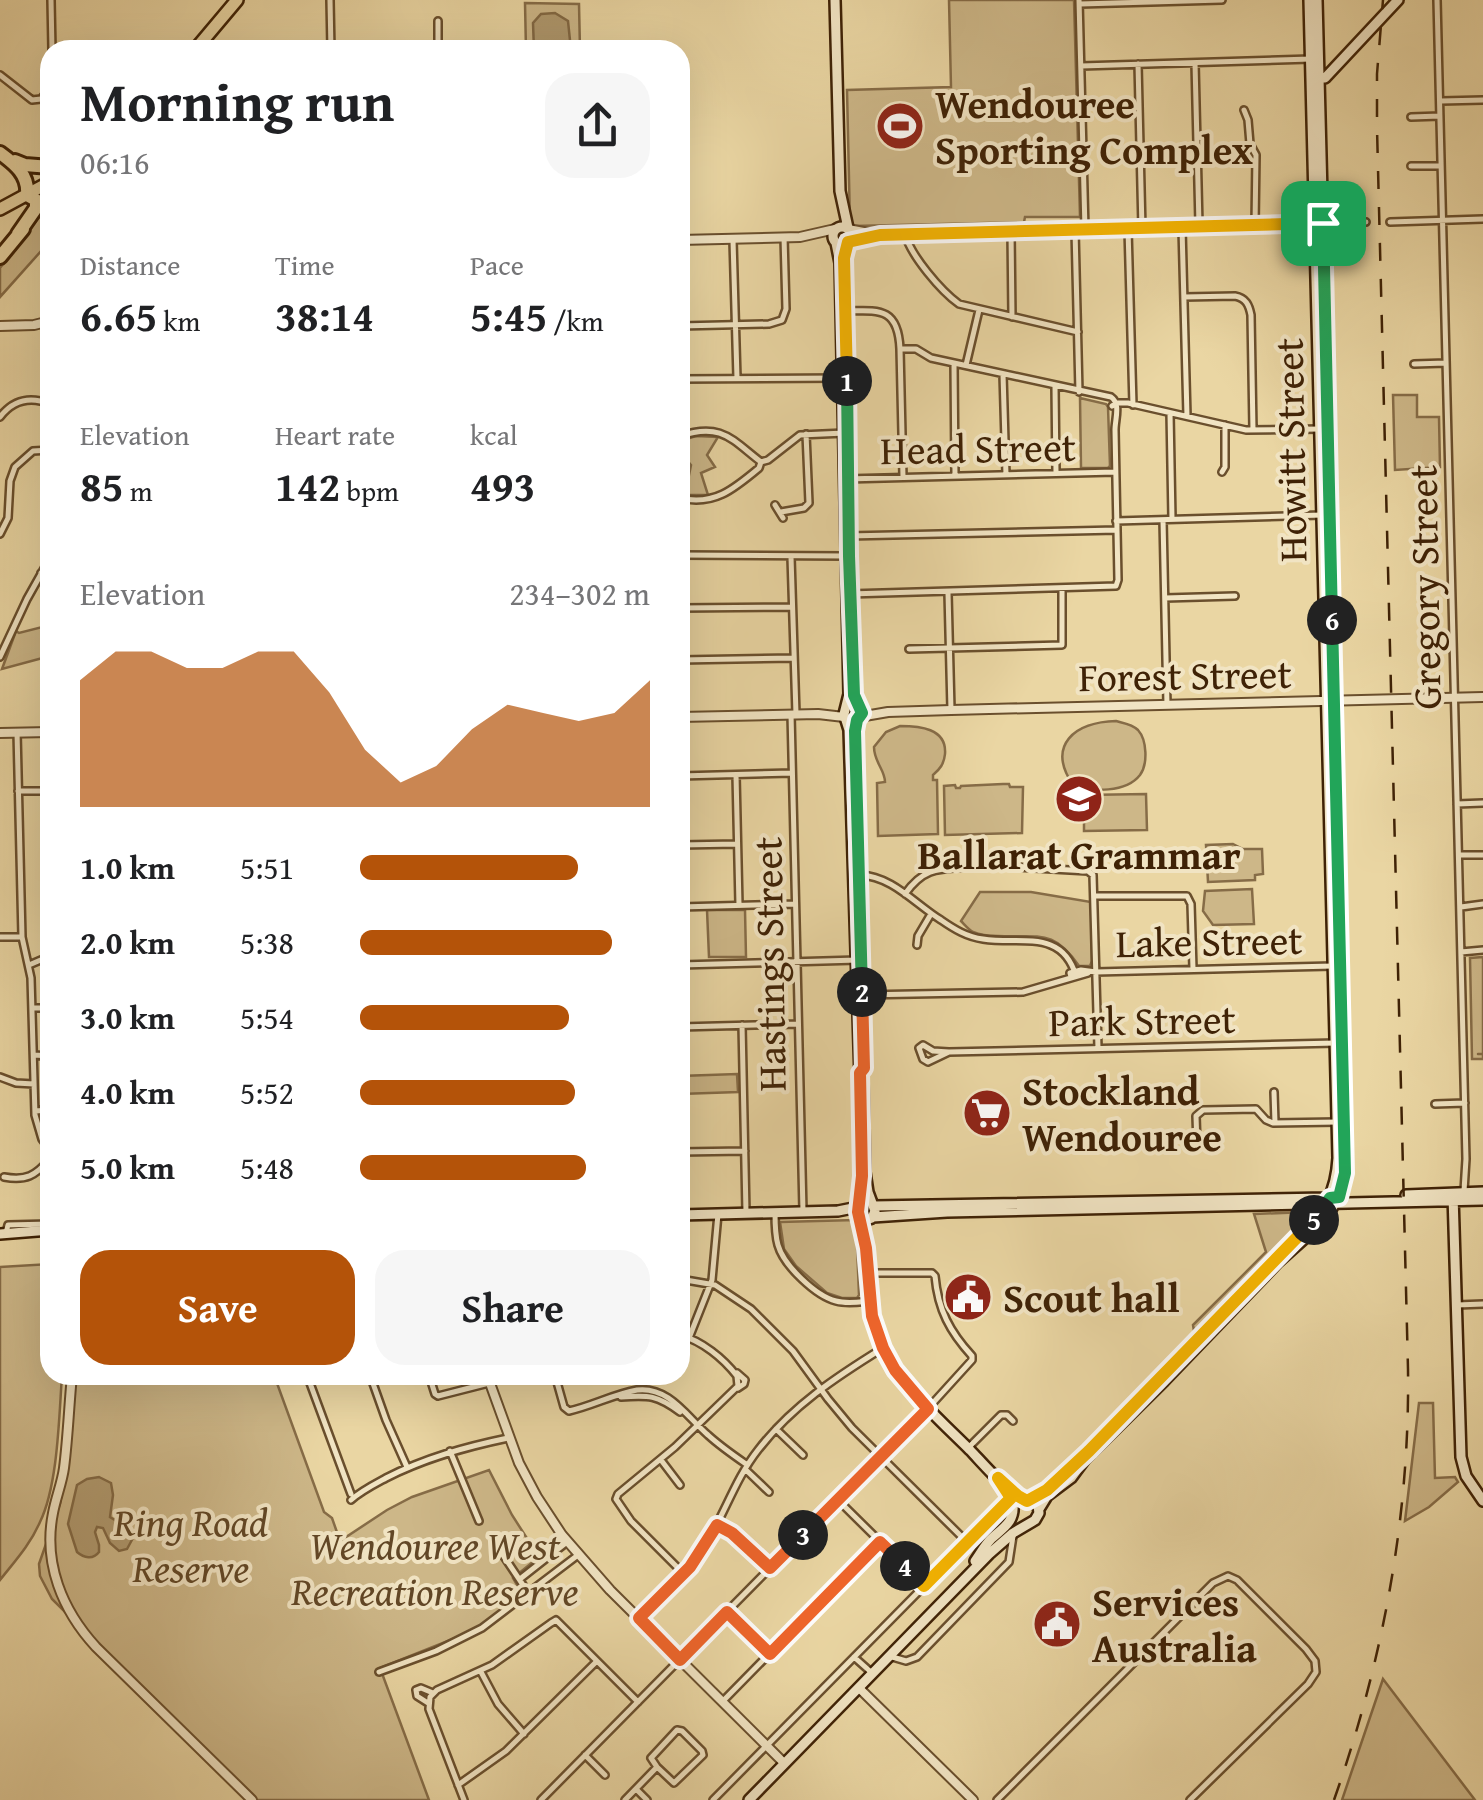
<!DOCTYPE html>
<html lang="en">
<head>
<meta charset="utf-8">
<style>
  body { margin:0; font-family:"Gentium Book Plus",serif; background:#f6f6f6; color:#202124; height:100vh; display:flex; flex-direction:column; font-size:38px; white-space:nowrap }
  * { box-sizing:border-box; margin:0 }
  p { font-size:32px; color:#757577 }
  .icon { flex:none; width:55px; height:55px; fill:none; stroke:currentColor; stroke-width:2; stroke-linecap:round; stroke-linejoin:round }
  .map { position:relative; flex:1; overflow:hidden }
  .panel { position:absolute; left:40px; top:40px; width:650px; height:1345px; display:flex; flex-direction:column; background:#fff; border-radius:30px; box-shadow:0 10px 40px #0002 }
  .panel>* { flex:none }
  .pin { position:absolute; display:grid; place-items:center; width:85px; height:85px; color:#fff; margin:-42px; border-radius:20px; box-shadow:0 5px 15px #0006 }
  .km { position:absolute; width:50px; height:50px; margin:-25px; border-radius:50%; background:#222; color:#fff; font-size:28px; line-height:50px; text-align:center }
  .round { display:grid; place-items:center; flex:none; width:105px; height:105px; border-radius:30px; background:#f6f6f6 }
  .overview { display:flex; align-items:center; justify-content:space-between; height:170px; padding:0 40px }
  h1 { font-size:55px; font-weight:800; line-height:75px }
  .metrics { display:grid; grid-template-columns:repeat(3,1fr); gap:15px; height:170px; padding:10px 40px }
  .metrics div { display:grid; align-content:center }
  .metrics b { font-size:42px; font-weight:800 }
  .metrics small { font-size:28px; font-weight:400 }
  .metrics p { font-size:28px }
  .chart { height:280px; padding:20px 40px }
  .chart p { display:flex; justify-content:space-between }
  .chart svg { width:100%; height:180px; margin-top:10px; fill:#b45309; opacity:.7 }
  .button { display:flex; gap:20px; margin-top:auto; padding:20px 40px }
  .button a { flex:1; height:115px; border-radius:30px; background:#b45309; color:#fff; font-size:40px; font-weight:800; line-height:115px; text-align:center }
  .button a+a { background:#f6f6f6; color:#202124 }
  ul { padding:0 40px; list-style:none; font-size:32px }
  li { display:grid; grid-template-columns:160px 120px 1fr; align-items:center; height:75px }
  li i { height:25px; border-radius:12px; background:#b45309 }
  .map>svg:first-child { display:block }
  .green { fill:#cdb788; stroke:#866c47; stroke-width:2.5 }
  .water { fill:#b0996e; stroke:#836944; stroke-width:2.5 }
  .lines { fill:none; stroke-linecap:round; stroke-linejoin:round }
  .stream { stroke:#836944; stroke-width:2.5 }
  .minor-casing { stroke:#6a4f2d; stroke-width:10 }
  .tertiary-casing { stroke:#6a4f2d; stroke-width:12 }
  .secondary-casing { stroke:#3f2206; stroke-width:14 }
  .trunk-casing { stroke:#3f2206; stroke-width:16 }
  .motorway-casing { stroke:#3f2206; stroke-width:18 }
  .minor { stroke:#f1e4c3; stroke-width:5 }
  .tertiary { stroke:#f1e4c3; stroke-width:8 }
  .secondary { stroke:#f1e4c3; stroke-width:9 }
  .trunk { stroke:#ead6a3; stroke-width:11 }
  .motorway { stroke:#ead6a3; stroke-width:12 }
  .rail { stroke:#3f2206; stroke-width:2.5; stroke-dasharray:18 18; stroke-linecap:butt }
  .split-1-casing { stroke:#fff; stroke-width:20 }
  .split-2-casing { stroke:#fff; stroke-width:20 }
  .split-3-casing { stroke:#fff; stroke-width:20 }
  .split-4-casing { stroke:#fff; stroke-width:20 }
  .split-5-casing { stroke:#fff; stroke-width:20 }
  .split-6-casing { stroke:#fff; stroke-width:20 }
  .split-7-casing { stroke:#fff; stroke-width:20 }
  .split-1 { stroke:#f5b400; stroke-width:12 }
  .split-2 { stroke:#22a559; stroke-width:12 }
  .split-3 { stroke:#f0652b; stroke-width:12 }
  .split-4 { stroke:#f0652b; stroke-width:12 }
  .split-5 { stroke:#f5b400; stroke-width:12 }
  .split-6 { stroke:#22a559; stroke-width:12 }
  .split-7 { stroke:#22a559; stroke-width:12 }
  .labels { text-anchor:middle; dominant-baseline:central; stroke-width:8; stroke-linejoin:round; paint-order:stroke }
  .poi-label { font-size:40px; font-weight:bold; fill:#3f2206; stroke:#f1e4c3; text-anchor:start }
  .street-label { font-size:40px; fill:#3f2206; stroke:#f1e4c3 }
  .park-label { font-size:40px; font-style:italic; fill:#624726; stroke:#f1e4c3 }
</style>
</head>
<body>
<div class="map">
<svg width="1483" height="1800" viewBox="0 0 1483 1800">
  <rect width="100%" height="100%" fill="#ead6a3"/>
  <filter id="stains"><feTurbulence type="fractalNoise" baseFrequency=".002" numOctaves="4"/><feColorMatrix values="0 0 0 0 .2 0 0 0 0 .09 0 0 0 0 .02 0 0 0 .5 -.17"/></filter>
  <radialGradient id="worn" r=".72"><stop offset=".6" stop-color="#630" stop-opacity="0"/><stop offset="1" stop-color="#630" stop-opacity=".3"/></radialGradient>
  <!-- green -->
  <path class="green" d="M949,0H1074L1080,217H1025L1024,222L853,226L850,223L847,90L951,87Z
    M525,3L579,4L580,50H526Z
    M50,203V241L0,297V268Z
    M1393,395H1417V417H1439L1440,467L1395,470Z
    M1080,398L1106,404L1108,407L1110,466L1108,468H1081Z
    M696,436L718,437L707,455L715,467L701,473L708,495H685L691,465L680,452V441Z
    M50,625V656L2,669L16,631L19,633Z
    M1116,721C1123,723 1132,724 1138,730C1147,740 1148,764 1140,775C1126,793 1092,792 1073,785C1046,745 1075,722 1116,721Z
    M900,726C919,726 947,728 945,754C944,764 940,769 933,775V780H937L938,834L878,836L877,783L885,782C885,770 874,762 874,747L886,732Z
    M1003,784H1009L1010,787H1023L1022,833L945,835L944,786L955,785L956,788H960L961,786Z
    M1146,794L1147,830L1084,831V795Z
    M1233,844L1243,849H1262L1263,874L1255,875V880L1208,882L1206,845Z
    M1252,889L1254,924L1213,925L1203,911L1205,891Z
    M980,892H1031L1091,902L1092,961L1090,966H1079C1053,928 1039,938 998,936C991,936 980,935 973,932C968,929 965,925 961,921Z
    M707,910H745L746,957H709Z
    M1483,957V1059H1472L1470,958Z
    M737,1074L738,1092L680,1094V1076Z
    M1307,1212V1217L1298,1230L1200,1329L1194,1331L1193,1325L1266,1252L1254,1214Z
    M856,1220L859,1295L857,1298H842L827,1293L796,1266L784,1249L780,1222Z
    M50,1264V1375H62C59,1417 58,1485 40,1522C30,1545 15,1561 0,1580V1267Z
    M76,1375H274L324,1512L332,1518L340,1541L387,1510L412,1497L489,1470L512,1515L539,1557L513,1578L523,1595L491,1619L468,1633L380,1668L429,1800H254L52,1599L40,1576L39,1564L60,1504L66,1470Z
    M1419,1403H1433L1435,1478L1455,1477L1458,1482L1429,1507L1405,1521Z
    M1383,1679L1475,1800H1342Z"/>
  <!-- water -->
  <path class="water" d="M555,13L568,21L571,50H534L533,23L541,14Z
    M99,1477L111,1483L113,1495L110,1517L130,1529L133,1538L127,1549L119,1551L110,1543L103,1528L97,1527L95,1532L99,1545V1552C93,1560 84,1558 77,1552L68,1524L77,1485L87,1479Z"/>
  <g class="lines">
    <!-- stream -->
    <path class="stream" d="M1478,1054H1483"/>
    <!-- minor casing -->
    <g class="minor-casing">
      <path id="minor" d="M51,0L52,50
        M330,0L331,50
        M1079,0L1085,229
        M1437,0L1466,1159L1464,1191
        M1080,4L1222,0
        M438,21V50
        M1195,63L1199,225
        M1138,64L1142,229
        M1081,66L1311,59
        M0,75L32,100L41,99L47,92L50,75
        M1441,101L1483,100
        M1244,110L1248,120L1250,144L1256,155L1255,225
        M1411,117L1440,116
        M1411,166H1441
        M1390,222L1483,219
        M1323,223L1366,222
        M1182,228L1187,416
        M1128,229L1133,405
        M1075,230L1079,392
        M1011,232L1012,317
        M905,234C911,256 941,291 959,304L1078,332
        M733,240L737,378
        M1184,297L1235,296C1246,298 1249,305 1251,315L1253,430
        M840,311C876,311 898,304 900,349H916L931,358L1111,397C1121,404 1115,419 1115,430L1118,580L1116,586L849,594
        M680,326L769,324L782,320L786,309L784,237
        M900,349L903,477
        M954,364L955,476
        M1414,364L1446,363
        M966,365L979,310
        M1003,374L1006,475
        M680,379L842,378
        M1055,386L1056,473
        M1112,406L1117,403H1128L1246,430L1320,429
        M1170,413L1172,519
        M0,417C13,400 30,396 50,404
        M680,436C722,422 732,440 761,462
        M1222,472L1225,467V425
        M846,479L1115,472
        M680,498C714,506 734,489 759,468L761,462L768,460L800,435L845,433
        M775,505L783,518
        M781,512L804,508L809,503L806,434
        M1163,520L1167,705
        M1116,521L1322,515
        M0,534L8,518L10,481L15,467L33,451L50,450
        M848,536L1117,530
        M680,555L846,556
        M791,557L796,714
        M41,573L50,579
        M948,593L951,710
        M1165,598L1235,596
        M680,608L792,607
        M909,649L1062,645V589
        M0,657L27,599L50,558
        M680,660L794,658
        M791,714L803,1211
        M17,732L22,937L31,978L35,1115L42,1139L50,1150
        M736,775L739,905
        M680,776L792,773
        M18,791H50
        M1457,804L1483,803
        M680,845L737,844
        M1459,855H1483
        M1015,867L1088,871L1093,875L1098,1048
        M860,875C892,876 915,904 941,920C954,929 967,937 983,939C1020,945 1062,928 1076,976
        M905,894C924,867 939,869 969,867
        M1095,896H1187L1191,904L1193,969
        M680,907L795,904
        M1461,907L1483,904
        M0,937H22
        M917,945L918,936L931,914
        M1461,952L1483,950
        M29,965L50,956
        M680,965L858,960
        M1071,977L1070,973L1081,970L1096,972L1333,966
        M862,995L1023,992L1088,973
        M32,1008H50
        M742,1025L746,1212
        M680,1027L797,1024
        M949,1052L928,1062L923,1059L919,1048L923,1045L933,1051L949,1052L1336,1043
        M34,1055L50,1056
        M0,1077L16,1083L34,1084
        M1274,1092L1275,1123
        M1435,1104L1465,1103
        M35,1111L50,1110
        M1197,1145L1196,1116L1203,1110L1256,1109L1266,1120L1273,1123L1338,1122
        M680,1152L745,1151
        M4,1177C26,1181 35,1176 50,1159
        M775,1212C775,1223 775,1235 778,1245C784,1266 816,1296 836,1301C847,1304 859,1302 870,1301
        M6,1233L8,1225L50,1224
        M680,1279L715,1285L751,1309L793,1351L828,1399L852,1428L968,1543
        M1457,1305L1483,1304
        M680,1335C702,1341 723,1358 737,1376L738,1386L675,1447L618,1494L616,1499L631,1521L683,1573
        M689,1338L712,1280L718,1214
        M737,1373L745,1380L744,1384L738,1388
        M307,1375L351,1494
        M370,1375L386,1420L407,1467
        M429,1375L435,1394L438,1396L489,1383
        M555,1375L564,1407L569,1411C592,1406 614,1394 637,1390C669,1386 687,1417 708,1435C720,1446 733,1455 746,1464
        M621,1397C649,1395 657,1395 680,1412
        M776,1429L803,1455
        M968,1448L1001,1415H1007L1013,1421
        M450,1451L479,1521
        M661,1460L680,1485
        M745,1469L769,1492
        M351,1500C361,1491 373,1485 386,1478C425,1458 465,1447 508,1438
        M838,1500L925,1586
        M717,1525L732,1533L769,1567
        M495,1550L503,1555L529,1594
        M520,1579L567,1542
        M727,1612L770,1654
        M639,1619C658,1599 681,1580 697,1557C722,1524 732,1483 758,1450C792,1406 836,1377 883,1348
        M889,1656L906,1661L917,1657L1009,1562L1013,1536
        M854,1657L872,1673
        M379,1672L436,1651L482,1628L578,1555
        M481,1672L498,1704L524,1734
        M416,1690L417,1696L428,1703
        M416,1690L421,1688L433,1693
        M723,1701L880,1541
        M677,1730L682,1731L702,1751L703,1755L674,1783L657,1767L651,1758Z
        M585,1755L605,1775
        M458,1785L506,1751L597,1661
        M636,1789L647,1800
        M464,1800L429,1709L430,1697L437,1690L492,1665L551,1623L556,1620L638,1702
        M541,1800L932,1404L972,1360V1356C950,1332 938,1310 935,1276L932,1273H867
        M625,1800L657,1767
        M713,1800L1011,1498
        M997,1800L1213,1583L1228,1576L1237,1580L1306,1649L1315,1661L1316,1672L1308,1684L1190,1800"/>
    </g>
    <!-- tertiary casing -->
    <g class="tertiary-casing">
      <path id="tertiary" d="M848,229L879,235L1318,223
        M680,240L800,237L835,229
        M0,326L34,325L50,321
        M680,717L818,714L844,717
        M859,717L888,712L951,710L1483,697
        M0,733L50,732
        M72,1375C69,1406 68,1437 64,1468C62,1483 56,1497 53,1513C43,1563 62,1610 96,1647L252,1800
        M487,1375L519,1463L537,1497L562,1535L610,1590L782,1761
        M859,1688L973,1800"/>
    </g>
    <!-- secondary casing -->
    <g class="secondary-casing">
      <path id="secondary" d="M835,0L840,191L848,228
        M1325,78L1398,0
        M833 236a9 9 0 1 1 18 0a9 9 0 1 1-18 0Z
        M836,243L840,263L849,694L844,714L849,730L860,1079L861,1194C859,1204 853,1215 866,1220L872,1218L875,1211L868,1192L865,1172L855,731L857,720
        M844,264L848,243
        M854,684L858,706
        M1406,1195L1483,1192
        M1453,1195L1461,1457L1466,1476L1483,1501
        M874,1206L1326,1198
        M680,1215L838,1211L858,1207
        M860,1217C869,1250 865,1283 872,1316C885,1374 930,1410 970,1450C987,1468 1005,1490 1027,1501
        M873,1217L947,1212L1483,1200
        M0,1234L50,1230
        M1300,1235C1325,1209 1336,1194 1338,1158L1309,0
        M1029,1501L1052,1486L1079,1460
        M1039,1509L1047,1496L1071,1478L1085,1459L1164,1381L1278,1262L1323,1222L1339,1197L1344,1178L1336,739L1317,0
        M975,1561C980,1554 985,1545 991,1539C1004,1527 1015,1522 1013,1503
        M749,1800L989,1554L1013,1533L1035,1520L1039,1513L1038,1506"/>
    </g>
    <!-- trunk casing -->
    <g class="trunk-casing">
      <path id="trunk" d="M195,50L237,0
        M0,209L50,182"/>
    </g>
    <!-- motorway casing -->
    <g class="motorway-casing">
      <path id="motorway" d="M0,153C15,164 29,175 27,195L36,200V208L18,234
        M15,161L25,165L50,167
        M0,257L23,229"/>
    </g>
    <!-- minor -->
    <use href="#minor" class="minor"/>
    <!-- tertiary -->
    <use href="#tertiary" class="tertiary"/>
    <!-- secondary -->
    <use href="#secondary" class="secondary"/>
    <!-- trunk -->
    <use href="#trunk" class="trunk"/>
    <!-- motorway -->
    <use href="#motorway" class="motorway"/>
    <!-- rail -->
    <path class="rail" d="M1334,1800C1383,1661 1410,1516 1408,1369L1377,128V74L1383,0"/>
  </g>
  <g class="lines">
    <!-- split-1 casing -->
    <g class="split-1-casing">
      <path id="split-1" d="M847,381L844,258L848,242L880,235L1323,223"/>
    </g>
    <!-- split-2 casing -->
    <g class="split-2-casing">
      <path id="split-2" d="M847,381L849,556L854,695L862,713L857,720L855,731L862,992"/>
    </g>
    <!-- split-3 casing -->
    <g class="split-3-casing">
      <path id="split-3" d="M803,1535L928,1409L895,1370L883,1348L872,1316L866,1248L858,1212L862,1176L860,1073L864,1068L862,992"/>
    </g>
    <!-- split-4 casing -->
    <g class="split-4-casing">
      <path id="split-4" d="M803,1535L770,1568L732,1533L717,1525L690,1567L639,1618L680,1660L727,1612L770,1654L880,1542L905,1566"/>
    </g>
    <!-- split-5 casing -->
    <g class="split-5-casing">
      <path id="split-5" d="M905,1566L924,1586L1011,1498L998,1478L1018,1496L1027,1501L1047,1490L1089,1451L1314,1220"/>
    </g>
    <!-- split-6 casing -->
    <g class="split-6-casing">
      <path id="split-6" d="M1314,1220L1330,1198L1339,1197L1345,1173L1332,620"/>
    </g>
    <!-- split-7 casing -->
    <g class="split-7-casing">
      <path id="split-7" d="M1323,223L1332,620"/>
    </g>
    <!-- split-1 -->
    <use href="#split-1" class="split-1"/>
    <!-- split-2 -->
    <use href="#split-2" class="split-2"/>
    <!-- split-3 -->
    <use href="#split-3" class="split-3"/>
    <!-- split-4 -->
    <use href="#split-4" class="split-4"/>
    <!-- split-5 -->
    <use href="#split-5" class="split-5"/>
    <!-- split-6 -->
    <use href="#split-6" class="split-6"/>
    <!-- split-7 -->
    <use href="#split-7" class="split-7"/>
  </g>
  <!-- icons -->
  <defs>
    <g id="stadium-disc" transform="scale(2.5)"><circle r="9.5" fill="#8f2418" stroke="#f1e4c3"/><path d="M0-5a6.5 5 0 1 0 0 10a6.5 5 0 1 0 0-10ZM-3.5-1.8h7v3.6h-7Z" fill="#fff"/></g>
    <g id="school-disc" transform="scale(2.5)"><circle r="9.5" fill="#8f2418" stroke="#f1e4c3"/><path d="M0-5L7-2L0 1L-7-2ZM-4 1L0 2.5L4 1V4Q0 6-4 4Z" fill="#fff"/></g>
    <g id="supermarket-disc" transform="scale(2.5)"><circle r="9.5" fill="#8f2418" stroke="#f1e4c3"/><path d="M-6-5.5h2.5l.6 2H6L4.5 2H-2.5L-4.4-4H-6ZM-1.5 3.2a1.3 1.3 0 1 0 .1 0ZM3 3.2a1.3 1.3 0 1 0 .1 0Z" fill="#fff"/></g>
    <g id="civic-disc" transform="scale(2.5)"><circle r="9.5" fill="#8f2418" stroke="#f1e4c3"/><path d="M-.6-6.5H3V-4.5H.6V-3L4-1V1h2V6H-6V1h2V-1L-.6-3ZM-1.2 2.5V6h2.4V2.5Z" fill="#fff"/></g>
  </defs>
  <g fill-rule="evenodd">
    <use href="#stadium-disc" x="900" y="126"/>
    <use href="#school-disc" x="1079" y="799"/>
    <use href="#supermarket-disc" x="987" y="1113"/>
    <use href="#civic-disc" x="968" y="1297"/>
    <use href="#civic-disc" x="1057" y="1624"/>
  </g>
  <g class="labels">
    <!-- poi labels -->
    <g class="poi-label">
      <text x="935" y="103">Wendouree<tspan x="935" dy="46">Sporting Complex</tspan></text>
      <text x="1079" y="854" text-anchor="middle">Ballarat Grammar</text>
      <text x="1022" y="1090">Stockland<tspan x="1022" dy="46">Wendouree</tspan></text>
      <text x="1003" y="1297">Scout hall</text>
      <text x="1092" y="1601">Services<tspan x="1092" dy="46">Australia</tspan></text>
    </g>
    <!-- street labels -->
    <g class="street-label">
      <text transform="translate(978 448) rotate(-1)">Head Street</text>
      <text transform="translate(1290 450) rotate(-91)">Howitt Street</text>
      <text transform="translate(1424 587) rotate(-91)">Gregory Street</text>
      <text transform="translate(1185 675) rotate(-1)">Forest Street</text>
      <text transform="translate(1209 941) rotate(-1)">Lake Street</text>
      <text transform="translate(769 964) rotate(-91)">Hastings Street</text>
      <text transform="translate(1142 1020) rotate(-1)">Park Street</text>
    </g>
    <!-- park labels -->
    <g class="park-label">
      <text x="191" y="1521">Ring Road<tspan x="191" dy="46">Reserve</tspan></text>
      <text x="435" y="1544">Wendouree West<tspan x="435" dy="46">Recreation Reserve</tspan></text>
    </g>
  </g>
  <rect width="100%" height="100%" filter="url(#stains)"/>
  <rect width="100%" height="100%" fill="url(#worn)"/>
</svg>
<div class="pin" style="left:1323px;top:223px;background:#1e9e55"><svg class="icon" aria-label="arrive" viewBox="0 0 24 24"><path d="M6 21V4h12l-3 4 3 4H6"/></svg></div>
<b class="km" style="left:847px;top:381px">1</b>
<b class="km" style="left:862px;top:992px">2</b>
<b class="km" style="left:803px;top:1535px">3</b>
<b class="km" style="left:905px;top:1566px">4</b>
<b class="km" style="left:1314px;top:1220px">5</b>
<b class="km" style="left:1332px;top:620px">6</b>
<section class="panel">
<div class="overview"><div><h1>Morning run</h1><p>06:16</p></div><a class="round"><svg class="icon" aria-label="share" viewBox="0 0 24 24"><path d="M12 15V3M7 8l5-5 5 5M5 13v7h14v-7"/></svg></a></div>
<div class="metrics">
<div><p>Distance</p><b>6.65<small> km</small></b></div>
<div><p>Time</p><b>38:14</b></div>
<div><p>Pace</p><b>5:45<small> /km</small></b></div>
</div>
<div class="metrics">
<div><p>Elevation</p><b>85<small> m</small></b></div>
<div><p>Heart rate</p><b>142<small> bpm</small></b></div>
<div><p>kcal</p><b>493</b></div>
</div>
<div class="chart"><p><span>Elevation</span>234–302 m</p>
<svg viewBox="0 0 160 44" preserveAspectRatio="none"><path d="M0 44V13L10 6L20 6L30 10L40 10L50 6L60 6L70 16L80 30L90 38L100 34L110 25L120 19L130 21L140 23L150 21L160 13V44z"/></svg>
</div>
<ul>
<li><b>1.0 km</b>5:51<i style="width:75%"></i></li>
<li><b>2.0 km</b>5:38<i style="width:87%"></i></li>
<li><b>3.0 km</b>5:54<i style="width:72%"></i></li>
<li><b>4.0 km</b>5:52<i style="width:74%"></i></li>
<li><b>5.0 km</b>5:48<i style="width:78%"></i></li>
</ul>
<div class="button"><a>Save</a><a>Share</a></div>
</section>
</div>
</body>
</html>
